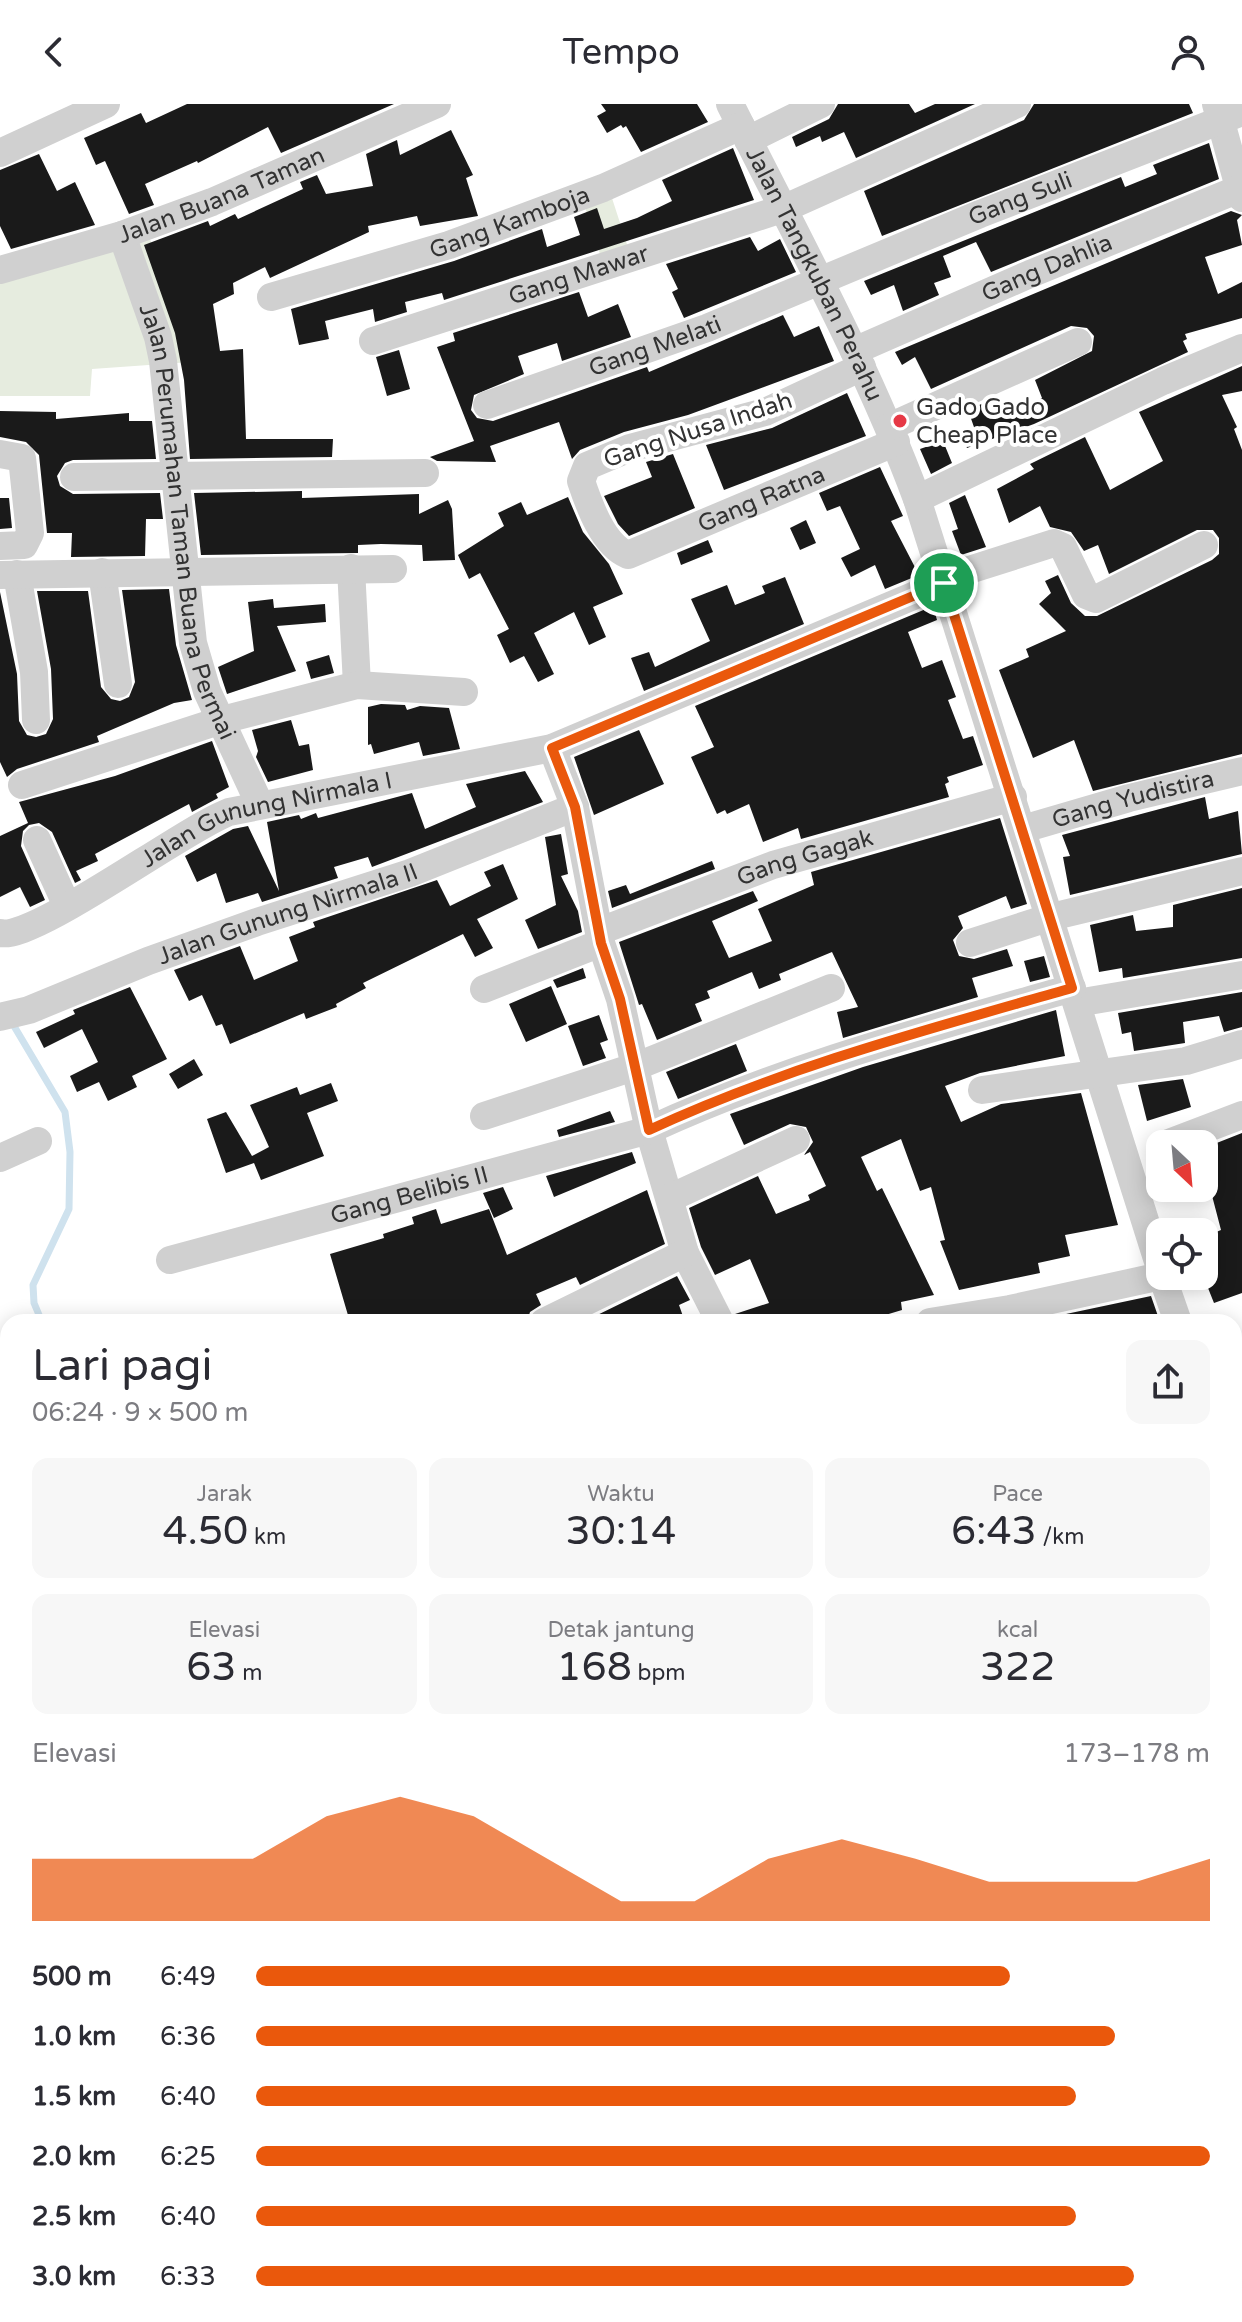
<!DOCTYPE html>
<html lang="id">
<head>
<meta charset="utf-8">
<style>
  body { margin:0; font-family:"Varela Round",sans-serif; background:#f7f7f7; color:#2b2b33; height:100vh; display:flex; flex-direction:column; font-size:30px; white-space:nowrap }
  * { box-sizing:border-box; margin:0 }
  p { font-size:26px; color:#7c7c81 }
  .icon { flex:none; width:44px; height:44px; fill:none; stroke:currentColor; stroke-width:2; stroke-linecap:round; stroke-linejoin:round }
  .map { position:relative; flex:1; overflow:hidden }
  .details { position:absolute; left:0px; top:1210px; width:1242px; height:1008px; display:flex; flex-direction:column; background:#fff; border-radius:24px 24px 0 0; box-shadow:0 4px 20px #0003 }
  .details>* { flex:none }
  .needle { width:52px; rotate:154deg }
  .controls { position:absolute; left:1146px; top:1026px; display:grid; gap:16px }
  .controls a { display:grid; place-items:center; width:72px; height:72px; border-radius:16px; background:#fff; box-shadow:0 4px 20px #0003; font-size:40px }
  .pin { position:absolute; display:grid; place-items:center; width:68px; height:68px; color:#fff; margin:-34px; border:4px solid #fff; border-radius:50%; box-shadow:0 2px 8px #0007 }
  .round { display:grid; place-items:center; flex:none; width:84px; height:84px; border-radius:16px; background:#f7f7f7 }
  .headline { display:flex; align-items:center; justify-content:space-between; height:136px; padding:0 32px }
  h1 { font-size:44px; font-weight:600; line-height:60px }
  .stats { display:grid; grid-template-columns:repeat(3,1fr); gap:12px; height:136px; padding:8px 32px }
  .stats div { display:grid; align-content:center; border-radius:16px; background:#f7f7f7; text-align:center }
  .stats b { font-size:40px; font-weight:600 }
  .stats small { font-size:22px; font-weight:400 }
  .stats p { font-size:22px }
  .chart { height:224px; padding:16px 32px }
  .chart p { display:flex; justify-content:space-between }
  .chart svg { width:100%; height:144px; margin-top:8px; fill:#ea580c; opacity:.7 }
  ul { padding:0 32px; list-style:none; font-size:26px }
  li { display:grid; grid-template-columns:128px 96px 1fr; align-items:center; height:60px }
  li i { height:20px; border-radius:10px; background:#ea580c }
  header { display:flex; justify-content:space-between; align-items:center; height:104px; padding:0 32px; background:#fff; font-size:36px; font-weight:600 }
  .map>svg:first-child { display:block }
  .green { fill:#e6ecdf }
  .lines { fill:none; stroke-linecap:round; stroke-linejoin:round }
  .stream { stroke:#cfe2ee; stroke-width:7 }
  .building { fill:#1a1a1a }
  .minor { stroke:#d0d0d0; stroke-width:28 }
  .route-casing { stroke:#fff; stroke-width:16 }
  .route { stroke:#ea580c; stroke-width:10 }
  .poi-dot { fill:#e63946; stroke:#fff; stroke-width:3 }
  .labels { text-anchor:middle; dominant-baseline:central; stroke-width:8; stroke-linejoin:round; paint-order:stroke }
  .street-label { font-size:24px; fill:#333; stroke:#fff }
  .poi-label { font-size:24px; fill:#333; stroke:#fff; text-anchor:start }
</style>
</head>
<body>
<header><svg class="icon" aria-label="back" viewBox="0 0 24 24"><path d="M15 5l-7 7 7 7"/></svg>Tempo<svg class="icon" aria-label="person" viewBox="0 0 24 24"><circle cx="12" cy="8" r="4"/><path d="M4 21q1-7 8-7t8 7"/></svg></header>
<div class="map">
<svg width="1242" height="2218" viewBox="0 0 1242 2218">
  <rect width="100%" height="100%" fill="#fff"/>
  <!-- green -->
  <path class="green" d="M610,88L634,162L607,172L583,97Z
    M143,122L172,179L191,258L92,265L90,292H0V157Z
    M0,1279L8,1296V1358L0,1361Z"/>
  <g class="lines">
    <!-- stream -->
    <path class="stream" d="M11,917L65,1008L70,1048L69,1105L33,1181L34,1199L42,1218
      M785,2210L796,2218"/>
  </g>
  <!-- building -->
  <path class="building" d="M187,0H394L281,49L268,23L198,59L197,57L145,80L154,101L129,110L105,57L96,61L84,34L141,9L146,19Z
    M601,0H697L708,18L641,48L626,22L623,24L621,21L607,29L597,12L606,7Z
    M838,0H909L915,9L935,0H975L856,54L844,28L822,38L820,32L796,43L792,33L829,15Z
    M1034,0H1189L1193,9L882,132L864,87L1024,16Z
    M451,26L473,71L466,74L478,112L420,122L417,112L368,122L369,128L270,174L265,163L233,179L234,190L213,200L220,247L243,245L246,335H333L332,353L190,355L184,276L175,229L144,141L208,117L210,122L235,110L238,115L303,85L300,78L317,71L326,90L373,82L366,50L397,36L400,51Z
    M1209,39L1219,75L991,168L976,138L943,152L951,173L934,179L939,191L903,207L894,181L871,191L864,177L1121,73L1125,83L1157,70L1153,61Z
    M733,44L754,96L444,196L442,189L405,198L407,208L375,218L373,205L325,217L329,235L299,241L291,205L454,157L542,125L547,143L580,131L574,113L597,104L604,125L637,114L672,97L662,76Z
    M39,50L57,87L75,78L95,121L11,145L0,122V66Z
    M1231,107L1242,111L1237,116L1242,141L1205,153L1218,190L1242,178V214L1185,230L1187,235L1183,237L1188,248L1034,320L967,344L962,333L975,326L968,306L997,293L1004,313L1042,294L1035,276L1092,247L1094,232L1087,224L1071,222L931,285L915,253L902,261L895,248Z
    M750,133L758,147L780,135L796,168L684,214L672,188L678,185L666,160Z
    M579,188L588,213L618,200L631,233L562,257L557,239L518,252L524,270L474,291L471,306L477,314L493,317L647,263L649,268L783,211L794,233L819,222L834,257L688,311L624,328L580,346L572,355L559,318L490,342L496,358L437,357L430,353L474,337L437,243L455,237L453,229Z
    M399,246L410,285L387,292L376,253Z
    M1242,262V287L1222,291L1237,323L1234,325L1242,346V650L1093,687L1074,636L1033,654L999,566L1029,553L1026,545L1066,527L1039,500L1051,489L1045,477L1058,471L1071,499L1085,512H1097L1212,456L1219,450V434L1213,426H1197L1109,470L1098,441L1084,447L1071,428L1050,423L1040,402L1009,419L997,385L1034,365L1030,360L1085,333L1110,386L1163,357L1139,308Z
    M847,289L866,332L724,386L706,341L772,324Z
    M0,307L56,308V315L129,309V317H152L156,355L73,356L65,359L57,372L60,382L73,390L160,389L163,415H146L145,452L71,453L72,429H47L39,351L26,338L0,333Z
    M943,337L952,359L931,370L920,345Z
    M673,350L695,404L629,432L618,420L604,392L652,373L646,358Z
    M880,363L903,412L891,417L919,471L885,485L875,461L851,473L841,454L860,445L840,402L827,407L819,389Z
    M302,387V394L419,390V410L448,396L452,405L455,456L423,457L422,441L381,440L358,441V449L201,451L194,389Z
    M965,391L986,443L961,451L952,427L958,425L949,399Z
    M568,393L583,428L609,460L623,490L593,503L606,533L589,541L574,508L534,529L554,570L538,578L524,552L510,559L497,531L509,525L480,469L469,475L458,451L504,422L498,409L521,398L527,411Z
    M0,394H9L12,424L0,425Z
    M806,416L816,439L800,446L790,424Z
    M708,436L713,448L681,461L677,449Z
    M785,473L804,520L644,587L631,554L649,548L655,563L710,537L691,495L727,481L735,501L765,489L762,482Z
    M169,485L176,541L192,596L174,599L97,632L99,638L17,665L7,673L0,658V488L17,570L19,617L27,631L36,633L46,630L53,615L51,565L37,487H88L101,583L111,595L120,597L129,593L135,578L122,486Z
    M273,495L274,504L325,500L326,518L277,522L296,567L227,590L218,563L254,547L248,498Z
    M933,502L937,516L908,528L922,564L942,556L956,593L948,596L963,635L973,632L983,661L947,673L949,678L945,680L949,693L801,735L798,724L763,738L749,700L727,710L725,706L717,710L691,653L714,643L695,602Z
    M329,551L334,569L311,575L306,558Z
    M381,600L405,601L407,606L420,602L449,604L460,645L423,652L419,638L374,650L371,640L368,641V603Z
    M291,616L299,642L309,640L313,666L268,678L256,653L258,647L252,626Z
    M639,626L664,680L594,711L574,653Z
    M212,637L229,683L216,690L218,694L192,708L189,700L95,750L98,757L76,767L81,776L75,779L52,728L39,719L29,721L23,727L21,742L45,796L30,803L20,783L0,793V732L28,719L19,698L115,672Z
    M525,667L543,698L372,763L368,753L334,763L338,774L262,798L258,789L226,799L216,769L197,778L185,752L233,725L248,722L279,787L267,718L299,711L301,715L316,709L318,714L412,689L425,725L476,703L466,680Z
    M1205,693L1209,715L1238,707L1242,750L1070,791L1063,753L1070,752L1062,731Z
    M1000,714L1027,800L1011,805L1006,792L958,812L963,824L953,836L959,852L974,855L1007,845L1013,862L972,874L978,893L843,934L837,908L858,903L832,848L779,870L781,876L759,885L752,868L707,887L710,894L695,900L702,917L657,936L642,900L639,901L619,838L753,787L758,797L712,817L729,854L772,837L758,805L814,781L811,768Z
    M561,730L568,770L561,772L578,807L582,828L538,845L525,816L556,801L545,733Z
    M712,757L715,765L612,804L608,787L626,781L630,790Z
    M503,760L518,795L477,815L493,844L475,853L463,830L363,879L366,884L336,900L337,903L306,915L304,909L230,940L222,920L216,922L202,891L189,897L174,866L240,842L254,876L298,857L289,833L315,823L313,818L437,776L450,802L491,782L484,768Z
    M1242,784V854L1123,874L1122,864L1099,868L1090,821L1133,811L1136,827L1173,823V801Z
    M1044,852L1050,873L1030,878L1024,857Z
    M583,864L586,874L557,884L553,876Z
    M551,882L567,920L526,938L509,900Z
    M130,883L167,955L132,972L137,983L108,997L99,978L77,988L70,972L98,958L82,925L44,944L36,928L75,910L73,906Z
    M1242,888V923L1224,928L1219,912L1183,918L1185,939L1134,947L1131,928L1122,930L1118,909Z
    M1056,906L1065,952L980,969L945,982L961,1018L1001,1000L1081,989L1118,1121L1065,1131L1070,1152L1038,1159L1040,1169L959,1186L940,1137L945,1136L931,1083L920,1087L901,1035L861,1053L877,1087L882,1084L934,1191L901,1198L902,1206L862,1218H737L735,1210L769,1199L750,1155L715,1171L701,1143L689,1104L758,1072L776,1110L810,1096L808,1091L826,1082L810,1048L804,1051L813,1038L806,1023L790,1020L744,1041L730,1010L863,963Z
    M599,911L608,936L600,939L606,954L583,962L568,922Z
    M736,940L747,967L678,995L666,968Z
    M194,955L203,971L178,985L169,970Z
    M1183,975L1191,1003L1147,1017L1138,981Z
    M331,979L338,997L307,1009L324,1052L261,1076L254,1059L226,1069L207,1015L226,1008L252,1052L269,1043L250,1001L297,983L300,991Z
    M610,1007L615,1018L559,1033L557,1026Z
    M1242,1029V1189L1214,1199L1204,1174V1133L1221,1126L1204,1061V1044Z
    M632,1048L636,1059L554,1093L546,1072Z
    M503,1083L513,1105L494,1114L483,1089Z
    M647,1086L665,1140L580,1181L576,1173L536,1190L541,1201L530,1208L527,1218H350L330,1150L384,1134L383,1130L414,1120L412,1113L436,1105L441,1120L489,1105L507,1151Z
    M677,1172L690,1196L679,1201L685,1218H583Z
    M1151,1192L1159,1215L1151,1218H1123L1121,1214L1108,1218H1069L1066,1210Z"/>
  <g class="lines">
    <!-- minor -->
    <g class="minor">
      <path id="s1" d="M730,0C795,130 866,258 917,395L1160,1164"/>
      <path d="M1216,0L1242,94"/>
      <path d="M748,36L821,0"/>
      <path d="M0,49L106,0"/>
      <path id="s2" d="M122,131L158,233L163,257L193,539L207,587L260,701"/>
      <path id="s3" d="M0,166L122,131L212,98L437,0"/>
      <path id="s4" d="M271,193L449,141L603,84L741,22"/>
      <path id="s5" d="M373,237L785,104L1017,0"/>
      <path id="s6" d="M854,247L1030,170L1239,85"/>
      <path id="s7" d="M862,263L765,308L630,344L587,362L581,377C589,401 603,441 628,451L896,338"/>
      <path id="s8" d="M487,301L707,224L980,110L1242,8"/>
      <path d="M889,323L1078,238"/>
      <path d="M0,350L22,354L30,429L24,441L0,442"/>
      <path d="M74,373L425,369"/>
      <path d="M917,395L1163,277L1242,244"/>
      <path d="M351,464L357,581"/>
      <path d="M102,468L118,580"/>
      <path d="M17,470L34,568L36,616"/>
      <path d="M0,471L393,465"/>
      <path d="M944,474L1054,439L1063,443L1086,491L1096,495L1204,441"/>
      <path d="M552,644L575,703L601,839L620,895L649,1026L685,1149L720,1218"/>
      <path d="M22,681L222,616L357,581L464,588"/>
      <path id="s9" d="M1023,725L1129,694L1242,667"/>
      <path d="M37,736L67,802"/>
      <path id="s10" d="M600,827L773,761L1013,693"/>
      <path id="s11" d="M0,829C34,837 182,726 229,708L552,644L944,479"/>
      <path d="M970,839L1051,813L1242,767"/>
      <path d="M484,885L601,839"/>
      <path d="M1077,899L1242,871"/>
      <path id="s12" d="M0,913L29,906L148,857L257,818L410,769L575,703"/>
      <path d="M982,986L1186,957L1242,940"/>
      <path d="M484,1012L637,962L831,884"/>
      <path d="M1166,1040L1242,1011"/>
      <path d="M0,1054L38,1037"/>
      <path d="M670,1094L796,1036"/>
      <path id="s13" d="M170,1156L649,1026C785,963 929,925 1072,884"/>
      <path d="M1162,1172L1178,1218"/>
      <path d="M544,1218L685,1149"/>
      <path d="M930,1218L1010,1205L1161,1172"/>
      <path d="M1234,1265L1242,1261"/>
      <path d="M0,1355L4,1363"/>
      <path d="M1234,1355L1242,1351"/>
      <path d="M1234,1393L1242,1418"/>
      <path d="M1234,1606L1242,1603"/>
      <path d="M1234,1741L1242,1738"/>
      <path d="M0,1747L8,1746"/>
      <path d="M1234,1826L1242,1823"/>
      <path d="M1234,1901L1242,1898"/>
      <path d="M0,1975L8,1973"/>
      <path d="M1234,1975L1242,1972"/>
      <path d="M1234,2040L1242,2037"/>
      <path d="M0,2068L8,2066"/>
      <path d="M1234,2119L1242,2117"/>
      <path d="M1234,2196L1242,2193"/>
      <path d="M254,2210L256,2218"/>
      <path d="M20,2218L48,2210"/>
      <path d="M522,2218L540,2210"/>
      <path d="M1170,2218L1195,2210"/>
    </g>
  </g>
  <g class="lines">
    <!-- route casing -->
    <g class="route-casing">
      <path id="route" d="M944,479L1072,884C929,925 785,963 649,1026L620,895L601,839L575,703L552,644Z"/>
    </g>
    <!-- route -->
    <use href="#route" class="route"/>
  </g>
  <!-- markers -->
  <circle class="poi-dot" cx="900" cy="317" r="8"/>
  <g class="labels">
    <!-- street labels -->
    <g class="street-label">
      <text stroke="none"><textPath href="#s3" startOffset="234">Jalan Buana Taman</textPath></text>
      <text stroke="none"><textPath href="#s8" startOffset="572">Gang Suli</textPath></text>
      <text stroke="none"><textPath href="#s4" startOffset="250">Gang Kamboja</textPath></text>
      <text stroke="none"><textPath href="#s6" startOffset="210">Gang Dahlia</textPath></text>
      <text stroke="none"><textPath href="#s1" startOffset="190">Jalan Tangkuban Perahu</textPath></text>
      <text stroke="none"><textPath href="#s5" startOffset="216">Gang Mawar</textPath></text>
      <text stroke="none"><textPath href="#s8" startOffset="178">Gang Melati</textPath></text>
      <text transform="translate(698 326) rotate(-18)">Gang Nusa Indah</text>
      <text stroke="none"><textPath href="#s7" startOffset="544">Gang Ratna</textPath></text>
      <text stroke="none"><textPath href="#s2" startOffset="296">Jalan Perumahan Taman Buana Permai</textPath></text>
      <text stroke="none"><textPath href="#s9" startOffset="114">Gang Yudistira</textPath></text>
      <text stroke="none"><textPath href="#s11" startOffset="294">Jalan Gunung Nirmala I</textPath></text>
      <text stroke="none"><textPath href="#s10" startOffset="218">Gang Gagak</textPath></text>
      <text stroke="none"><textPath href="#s12" startOffset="306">Jalan Gunung Nirmala II</textPath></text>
      <text stroke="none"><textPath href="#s13" startOffset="248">Gang Belibis II</textPath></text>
    </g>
    <!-- poi labels -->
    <g class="poi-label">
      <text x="916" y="303">Gado Gado<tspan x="916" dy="28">Cheap Place</tspan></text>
    </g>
  </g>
</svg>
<div class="controls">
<a><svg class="needle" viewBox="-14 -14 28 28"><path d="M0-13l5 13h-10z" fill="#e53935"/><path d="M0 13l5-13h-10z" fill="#7c7c81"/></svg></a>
<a><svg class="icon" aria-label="locate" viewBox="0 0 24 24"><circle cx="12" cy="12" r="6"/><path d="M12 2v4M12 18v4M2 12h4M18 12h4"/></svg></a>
</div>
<div class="pin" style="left:944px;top:479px;background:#1e9e55"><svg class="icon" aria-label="arrive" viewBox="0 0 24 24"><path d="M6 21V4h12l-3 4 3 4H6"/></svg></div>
<section class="details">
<div class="headline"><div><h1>Lari pagi</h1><p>06:24 · 9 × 500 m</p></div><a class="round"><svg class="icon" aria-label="share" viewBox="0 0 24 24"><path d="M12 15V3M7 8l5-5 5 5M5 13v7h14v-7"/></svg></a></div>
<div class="stats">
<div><p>Jarak</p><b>4.50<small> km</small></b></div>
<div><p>Waktu</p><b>30:14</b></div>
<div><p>Pace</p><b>6:43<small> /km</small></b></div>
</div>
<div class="stats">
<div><p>Elevasi</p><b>63<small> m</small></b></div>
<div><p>Detak jantung</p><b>168<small> bpm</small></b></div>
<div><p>kcal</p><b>322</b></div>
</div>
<div class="chart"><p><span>Elevasi</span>173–178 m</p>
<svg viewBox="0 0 160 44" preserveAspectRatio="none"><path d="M0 44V25L10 25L20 25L30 25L40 12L50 6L60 12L70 25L80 38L90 38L100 25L110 19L120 25L130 32L140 32L150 32L160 25V44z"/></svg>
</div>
<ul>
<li><b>500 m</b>6:49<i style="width:79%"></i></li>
<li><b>1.0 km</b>6:36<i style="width:90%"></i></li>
<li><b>1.5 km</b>6:40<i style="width:86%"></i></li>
<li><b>2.0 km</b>6:25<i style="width:100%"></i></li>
<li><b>2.5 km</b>6:40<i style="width:86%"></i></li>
<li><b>3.0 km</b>6:33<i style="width:92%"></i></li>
</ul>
</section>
</div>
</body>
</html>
